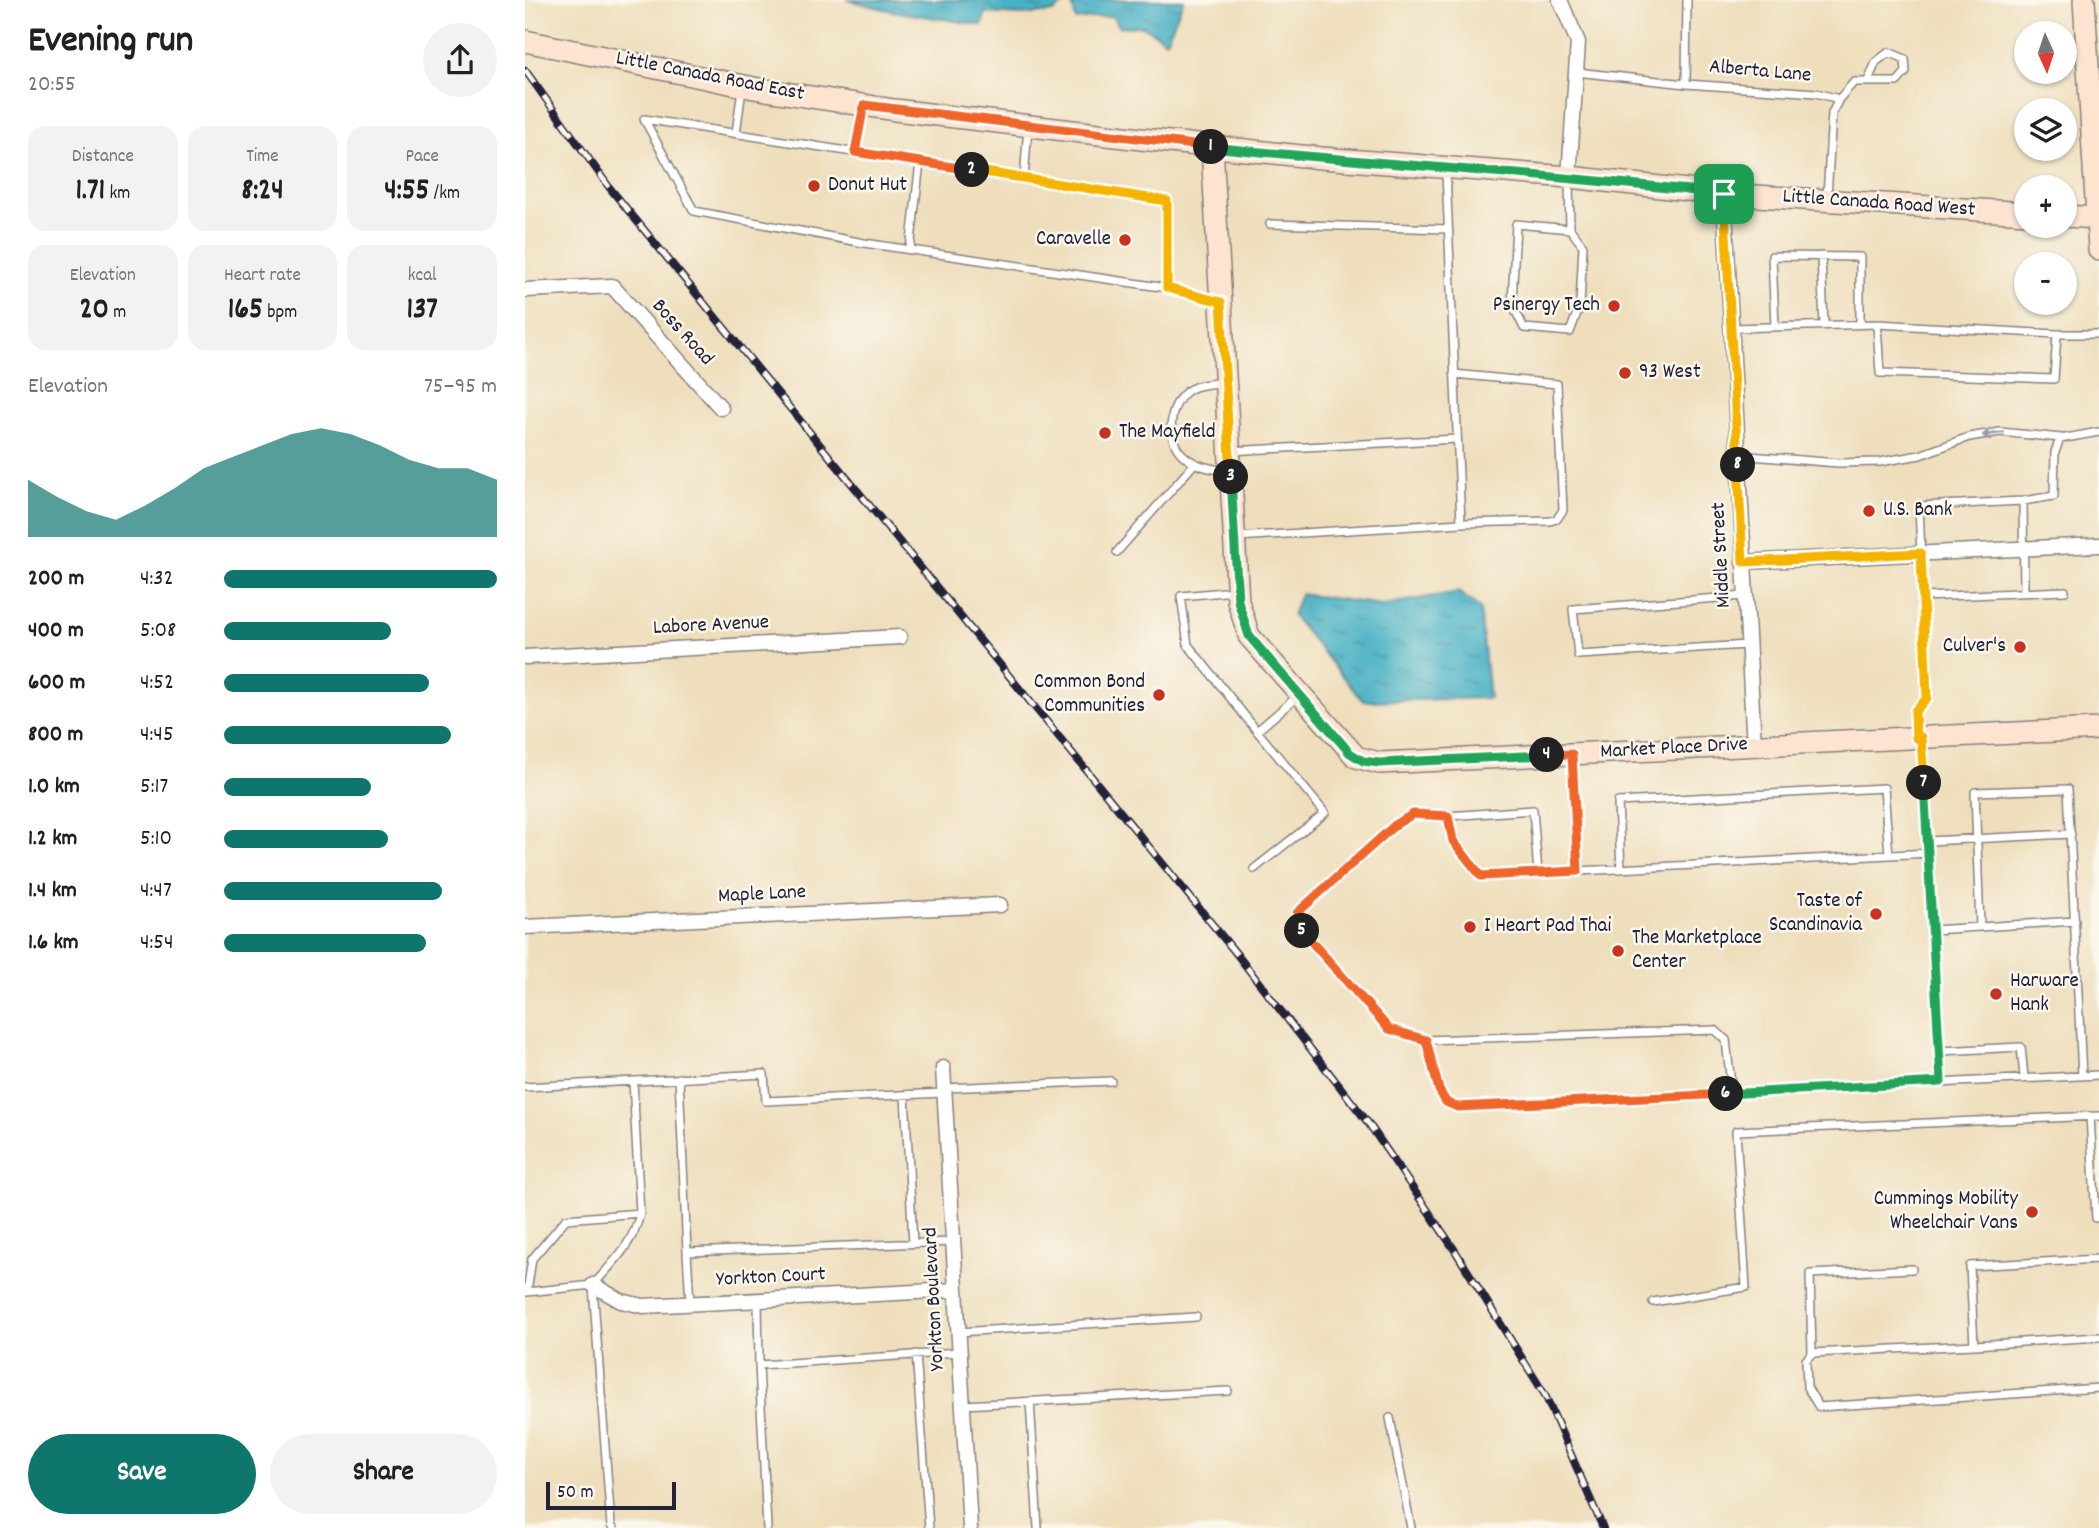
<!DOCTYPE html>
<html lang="en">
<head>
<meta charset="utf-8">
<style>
  body { margin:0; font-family:Dekko,sans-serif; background:#f2f2f2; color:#202124; height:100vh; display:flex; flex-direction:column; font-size:26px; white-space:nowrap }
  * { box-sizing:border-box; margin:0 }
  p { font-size:23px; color:#757577 }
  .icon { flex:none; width:38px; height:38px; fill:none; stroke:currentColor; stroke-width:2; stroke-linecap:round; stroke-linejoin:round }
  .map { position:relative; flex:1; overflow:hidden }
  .drawer { display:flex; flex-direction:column; background:#fff; width:525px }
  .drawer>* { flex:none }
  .needle { width:46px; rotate:177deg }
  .tools { position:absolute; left:1489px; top:21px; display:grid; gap:14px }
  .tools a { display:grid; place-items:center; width:63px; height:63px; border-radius:50%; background:#fff; box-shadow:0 2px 5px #0004; font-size:35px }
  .scale { position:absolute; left:21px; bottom:18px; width:130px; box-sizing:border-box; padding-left:7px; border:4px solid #22223b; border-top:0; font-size:19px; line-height:24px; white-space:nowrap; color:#22223b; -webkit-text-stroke:5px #fbf7ec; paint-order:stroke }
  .pin { position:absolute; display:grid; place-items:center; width:60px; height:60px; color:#fff; margin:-30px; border-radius:14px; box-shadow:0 4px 10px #0006 }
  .km { position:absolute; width:35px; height:35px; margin:-18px; border-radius:50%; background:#222; color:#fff; font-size:19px; line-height:35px; text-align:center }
  .round { display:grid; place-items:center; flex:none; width:74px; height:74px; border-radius:37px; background:#f2f2f2 }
  .summary { display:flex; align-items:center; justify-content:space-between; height:119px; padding:0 28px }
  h1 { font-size:38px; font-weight:700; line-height:52px }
  .figures { display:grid; grid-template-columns:repeat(3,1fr); gap:10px; height:119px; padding:7px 28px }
  .figures div { display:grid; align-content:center; border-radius:18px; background:#f2f2f2; text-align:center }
  .figures b { font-size:30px; font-weight:700 }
  .figures small { font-size:19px; font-weight:400 }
  .figures p { font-size:19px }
  .chart { height:196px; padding:14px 28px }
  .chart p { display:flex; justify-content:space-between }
  .chart svg { width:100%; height:126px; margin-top:7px; fill:#0f766e; opacity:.7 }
  .cta { display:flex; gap:14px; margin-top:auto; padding:14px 28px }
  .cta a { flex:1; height:80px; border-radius:42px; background:#0f766e; color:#fff; font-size:28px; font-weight:700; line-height:80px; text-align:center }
  .cta a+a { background:#f2f2f2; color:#202124 }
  ul { padding:0 28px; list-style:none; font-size:23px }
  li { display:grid; grid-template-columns:112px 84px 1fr; align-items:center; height:52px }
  li i { height:18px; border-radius:9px; background:#0f766e }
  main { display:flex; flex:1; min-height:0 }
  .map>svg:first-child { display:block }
  .water { fill:url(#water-ripples); stroke:#346a80; stroke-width:2 }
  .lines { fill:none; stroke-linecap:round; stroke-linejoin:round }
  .lane-casing { stroke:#88807c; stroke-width:10 }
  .street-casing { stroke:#88807c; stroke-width:17 }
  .secondary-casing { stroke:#88807c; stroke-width:24 }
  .lane { stroke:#fff; stroke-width:7 }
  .street { stroke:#fff; stroke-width:14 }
  .secondary { stroke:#fde4d0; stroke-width:21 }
  .rail-casing { stroke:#22223b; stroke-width:8 }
  .rail { stroke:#fbf7ec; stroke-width:5; stroke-dasharray:16; stroke-linecap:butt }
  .oneway { stroke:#9c9ca7 }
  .split-1-casing { stroke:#fff; stroke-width:14 }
  .split-2-casing { stroke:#fff; stroke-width:14 }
  .split-3-casing { stroke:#fff; stroke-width:14 }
  .split-4-casing { stroke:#fff; stroke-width:14 }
  .split-5-casing { stroke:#fff; stroke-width:14 }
  .split-6-casing { stroke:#fff; stroke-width:14 }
  .split-7-casing { stroke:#fff; stroke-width:14 }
  .split-8-casing { stroke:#fff; stroke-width:14 }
  .split-9-casing { stroke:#fff; stroke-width:14 }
  .split-1 { stroke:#22a559; stroke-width:9 }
  .split-2 { stroke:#f0652b; stroke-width:9 }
  .split-3 { stroke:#f5b400; stroke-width:9 }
  .split-4 { stroke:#22a559; stroke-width:9 }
  .split-5 { stroke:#f0652b; stroke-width:9 }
  .split-6 { stroke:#f0652b; stroke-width:9 }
  .split-7 { stroke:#22a559; stroke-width:9 }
  .split-8 { stroke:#f5b400; stroke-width:9 }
  .split-9 { stroke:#f5b400; stroke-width:9 }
  .poi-dot { fill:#c8321e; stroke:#fbf7ec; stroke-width:2.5 }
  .labels { text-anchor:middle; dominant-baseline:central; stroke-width:5; stroke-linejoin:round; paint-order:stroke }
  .street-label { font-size:21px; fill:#22223b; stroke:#fbf7ec }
  .poi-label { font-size:21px; fill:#22223b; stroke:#fbf7ec; text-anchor:start }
</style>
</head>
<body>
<main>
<section class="drawer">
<div class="summary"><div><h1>Evening run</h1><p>20:55</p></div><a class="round"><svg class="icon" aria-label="share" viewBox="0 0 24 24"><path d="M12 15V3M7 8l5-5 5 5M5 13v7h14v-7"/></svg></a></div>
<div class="figures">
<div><p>Distance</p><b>1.71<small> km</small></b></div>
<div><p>Time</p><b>8:24</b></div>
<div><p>Pace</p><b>4:55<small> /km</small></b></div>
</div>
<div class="figures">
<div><p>Elevation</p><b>20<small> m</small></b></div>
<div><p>Heart rate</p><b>165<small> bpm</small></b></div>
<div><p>kcal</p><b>137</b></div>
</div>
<div class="chart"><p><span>Elevation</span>75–95 m</p>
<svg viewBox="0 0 160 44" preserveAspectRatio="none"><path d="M0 44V24L10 30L20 35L30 38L40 33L50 27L60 20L70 16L80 12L90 8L100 6L110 8L120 12L130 17L140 20L150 20L160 24V44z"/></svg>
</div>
<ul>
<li><b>200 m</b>4:32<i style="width:100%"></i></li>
<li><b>400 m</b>5:08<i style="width:61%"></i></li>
<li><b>600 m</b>4:52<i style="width:75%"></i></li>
<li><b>800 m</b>4:45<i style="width:83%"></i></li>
<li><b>1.0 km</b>5:17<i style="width:54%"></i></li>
<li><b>1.2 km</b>5:10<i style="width:60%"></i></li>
<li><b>1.4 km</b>4:47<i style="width:80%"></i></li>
<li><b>1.6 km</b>4:54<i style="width:74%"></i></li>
</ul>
<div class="cta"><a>Save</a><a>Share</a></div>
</section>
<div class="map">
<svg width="1574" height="1528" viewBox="0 0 1574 1528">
  <defs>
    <pattern id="water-ripples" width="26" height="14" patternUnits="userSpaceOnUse" patternTransform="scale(1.75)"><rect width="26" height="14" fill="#47b1c5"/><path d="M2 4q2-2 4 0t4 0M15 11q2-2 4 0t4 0" fill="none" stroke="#3b90a1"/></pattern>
  </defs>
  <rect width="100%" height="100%" fill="#fbf7ec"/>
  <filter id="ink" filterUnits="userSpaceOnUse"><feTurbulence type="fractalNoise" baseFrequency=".0143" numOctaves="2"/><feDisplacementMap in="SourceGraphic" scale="14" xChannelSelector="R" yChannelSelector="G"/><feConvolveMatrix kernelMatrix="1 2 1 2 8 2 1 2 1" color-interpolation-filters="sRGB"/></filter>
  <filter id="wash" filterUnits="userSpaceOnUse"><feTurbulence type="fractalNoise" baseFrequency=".00686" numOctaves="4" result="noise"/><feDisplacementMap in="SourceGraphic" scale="28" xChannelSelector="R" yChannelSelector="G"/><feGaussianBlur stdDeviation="1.57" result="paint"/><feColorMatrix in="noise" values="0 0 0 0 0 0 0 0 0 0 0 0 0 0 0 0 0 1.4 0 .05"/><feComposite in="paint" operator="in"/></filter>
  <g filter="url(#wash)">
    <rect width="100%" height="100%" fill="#eedebc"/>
    <!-- water -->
    <path class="water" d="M322,0H545L528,12L499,15L460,13L457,25L372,12Z
      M546,0H659L641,41L618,26L595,27L587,16L551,20Z
      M933,592L955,608L964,698L838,701L767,615L775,594L859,605Z"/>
  </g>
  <g filter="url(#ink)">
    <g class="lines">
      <!-- lane casing -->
      <g class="lane-casing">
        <path id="lane" d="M1051,72L1161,84L1291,93L1314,99
          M1161,84L1162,0
          M503,127L499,179L641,201L642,288L694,302
          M211,133L217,89
          M330,152L339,108
          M499,179L119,119L169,211L339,243L642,288
          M1044,181L1045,229L991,224L987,304L999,328L1045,332L1055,305L1058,246L1045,229
          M1302,197L1307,113L1314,99L1329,82H1372L1381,72L1380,59L1364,52L1351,62L1343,81
          M745,224L923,229
          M385,250L395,162
          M1296,256L1299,325
          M1352,324L1532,334
          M1250,326L1247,256L1335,257V324
          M1206,328L1352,324L1355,373L1529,379L1532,334H1574
          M929,374L1032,384L1038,510L1032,519L1025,521L936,523
          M697,382C689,384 678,384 670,387C645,396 639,435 656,453C668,466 686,469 702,471
          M705,451L932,439
          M1212,455L1313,463L1355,462L1395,455L1444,437L1475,432L1536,438
          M1498,501L1499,592
          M712,537L936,523L921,172
          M592,552L670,463
          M710,591L656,596L663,645L732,731
          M1220,596L1048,609L1053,655L1223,645
          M1398,597L1540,591
          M1391,736L1390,711L1402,698L1394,506L1498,501L1529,496L1530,452L1535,439L1574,432
          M1397,741L1416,1082
          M1047,757L1053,871L1404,853
          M923,816L888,814L870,825L772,913L773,926L864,1029L901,1040L1190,1030L1201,1040L1207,1093
          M1403,841L1546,834
          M729,869L800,813L732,731L774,695
          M1096,869L1093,802L1359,788L1364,855
          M1013,873L1008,810L923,816L928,841L956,876L1053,871
          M1455,927L1450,792L1543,789L1557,1076
          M1408,930L1550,921
          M901,1040L914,1090L921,1102L932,1107L1574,1075
          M1415,1051L1496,1047L1499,1077
          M154,1078L162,1252L427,1242
          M0,1087L239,1074L241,1101L419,1093
          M420,1088L586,1081
          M380,1095L388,1243
          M1565,1116L1571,1218
          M162,1252L165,1303
          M1574,1259L1445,1266L1449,1345L1574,1337
          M68,1286L86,1526L88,1528
          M0,1292H2L7,1259L41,1219L115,1213L108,1081
          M2,1292L68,1285C88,1263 109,1243 115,1213
          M233,1300L234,1365L242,1528
          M1128,1302L1221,1287L1211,1131L1574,1116
          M433,1332L671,1317
          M1449,1345L1287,1353L1281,1360L1282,1387L1294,1407L1574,1388
          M1287,1353L1285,1274L1387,1269
          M391,1354L404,1528
          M234,1365L434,1352
          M505,1401L513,1528
          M438,1405L703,1391
          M865,1418L886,1528"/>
      </g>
      <!-- street casing -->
      <g class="street-casing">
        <path id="street" d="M1035,0L1053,42L1044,177
          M1199,194L1229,746
          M0,290L87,286L196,408
          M1218,562L1574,545
          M0,657L375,637
          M0,927L475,905
          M418,1068L445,1528
          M68,1285L96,1301L118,1306L430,1290"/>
      </g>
      <!-- secondary casing -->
      <g class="secondary-casing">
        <path id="secondary" d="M1559,0L1574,250
          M0,41L229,88L370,110L616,139L796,158L1044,177L1199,194L1502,213
          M687,147L713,601L724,636L831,757L854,763L1574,729
          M1540,216L1572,218"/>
      </g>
      <!-- lane -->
      <use href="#lane" class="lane"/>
      <!-- street -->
      <use href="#street" class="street"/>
      <!-- secondary -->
      <use href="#secondary" class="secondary"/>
      <!-- rail casing -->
      <g class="rail-casing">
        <path id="rail" d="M0,70L84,187L710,952L844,1124L929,1249L1020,1395L1078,1528"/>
      </g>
      <!-- rail -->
      <use href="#rail" class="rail"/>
    </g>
    <!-- one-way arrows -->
    <defs><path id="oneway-shaft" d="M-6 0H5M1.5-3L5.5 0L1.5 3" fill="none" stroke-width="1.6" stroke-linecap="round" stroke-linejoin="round" transform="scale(1.75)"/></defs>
    <use class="oneway" href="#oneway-shaft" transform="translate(1468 434) rotate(173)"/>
  </g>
  <g class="lines" filter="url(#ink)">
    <!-- split-1 casing -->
    <g class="split-1-casing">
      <path id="split-1" d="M686,147C856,165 1028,174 1199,194"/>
    </g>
    <!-- split-2 casing -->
    <g class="split-2-casing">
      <path id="split-2" d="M447,170L330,152L339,105L686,147"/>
    </g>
    <!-- split-3 casing -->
    <g class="split-3-casing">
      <path id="split-3" d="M447,170L642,201V288L696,302L706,477"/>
    </g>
    <!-- split-4 casing -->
    <g class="split-4-casing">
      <path id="split-4" d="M706,477L713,601L724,636L825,753L838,761L854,763L1022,755"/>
    </g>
    <!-- split-5 casing -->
    <g class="split-5-casing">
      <path id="split-5" d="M777,931L774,926L772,913L870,825L888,814L923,816L928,841L956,876L1053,871L1047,754L1022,755"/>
    </g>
    <!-- split-6 casing -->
    <g class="split-6-casing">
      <path id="split-6" d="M777,931L864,1029L901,1040L914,1090L921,1102L932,1107L1201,1094"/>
    </g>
    <!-- split-7 casing -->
    <g class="split-7-casing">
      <path id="split-7" d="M1201,1094L1416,1082L1399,783"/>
    </g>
    <!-- split-8 casing -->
    <g class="split-8-casing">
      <path id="split-8" d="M1213,465L1218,562L1396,553L1402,698L1390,711L1391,738L1396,737L1399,783"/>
    </g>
    <!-- split-9 casing -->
    <g class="split-9-casing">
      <path id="split-9" d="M1199,194L1213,465"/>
    </g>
    <!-- split-1 -->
    <use href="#split-1" class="split-1"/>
    <!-- split-2 -->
    <use href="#split-2" class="split-2"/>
    <!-- split-3 -->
    <use href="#split-3" class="split-3"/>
    <!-- split-4 -->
    <use href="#split-4" class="split-4"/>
    <!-- split-5 -->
    <use href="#split-5" class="split-5"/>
    <!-- split-6 -->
    <use href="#split-6" class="split-6"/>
    <!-- split-7 -->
    <use href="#split-7" class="split-7"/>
    <!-- split-8 -->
    <use href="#split-8" class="split-8"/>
    <!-- split-9 -->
    <use href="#split-9" class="split-9"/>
  </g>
  <!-- markers -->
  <g class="poi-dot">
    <circle cx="289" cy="186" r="7"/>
    <circle cx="600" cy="240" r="7"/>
    <circle cx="1089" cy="306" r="7"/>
    <circle cx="1100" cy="373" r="7"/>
    <circle cx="580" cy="433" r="7"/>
    <circle cx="1344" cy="511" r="7"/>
    <circle cx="1495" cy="647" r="7"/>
    <circle cx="634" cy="695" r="7"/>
    <circle cx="1351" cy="914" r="7"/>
    <circle cx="945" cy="927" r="7"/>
    <circle cx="1093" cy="951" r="7"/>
    <circle cx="1471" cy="994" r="7"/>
    <circle cx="1507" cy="1212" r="7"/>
  </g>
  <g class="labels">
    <!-- street labels -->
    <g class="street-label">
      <text transform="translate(1235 72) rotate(5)">Alberta Lane</text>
      <text transform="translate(185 77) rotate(11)">Little Canada Road East</text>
      <text transform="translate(1354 204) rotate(4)">Little Canada Road West</text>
      <text transform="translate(157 333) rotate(48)">Boss Road</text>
      <text transform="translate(1197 555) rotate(-93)">Middle Street</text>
      <text transform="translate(186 626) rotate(-3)">Labore Avenue</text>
      <text transform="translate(1149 749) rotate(-3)">Market Place Drive</text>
      <text transform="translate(237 895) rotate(-3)">Maple Lane</text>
      <text transform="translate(246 1278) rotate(-3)">Yorkton Court</text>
      <text transform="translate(410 1299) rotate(-93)">Yorkton Boulevard</text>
    </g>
    <!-- poi labels -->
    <g class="poi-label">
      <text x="303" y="186">Donut Hut</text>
      <text x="586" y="240" text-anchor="end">Caravelle</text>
      <text x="1075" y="306" text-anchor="end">Psinergy Tech</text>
      <text x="1114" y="373">93 West</text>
      <text x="594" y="433">The Mayfield</text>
      <text x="1358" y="511">U.S. Bank</text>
      <text x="1481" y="647" text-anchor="end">Culver's</text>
      <text x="620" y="683" text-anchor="end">Common Bond<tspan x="620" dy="24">Communities</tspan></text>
      <text x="1337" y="902" text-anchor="end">Taste of<tspan x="1337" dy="24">Scandinavia</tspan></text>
      <text x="959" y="927">I Heart Pad Thai</text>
      <text x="1107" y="939">The Marketplace<tspan x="1107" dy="24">Center</tspan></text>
      <text x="1485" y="982">Harware<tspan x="1485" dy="24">Hank</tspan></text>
      <text x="1493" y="1200" text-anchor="end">Cummings Mobility<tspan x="1493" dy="24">Wheelchair Vans</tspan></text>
    </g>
  </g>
</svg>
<div class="tools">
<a><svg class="needle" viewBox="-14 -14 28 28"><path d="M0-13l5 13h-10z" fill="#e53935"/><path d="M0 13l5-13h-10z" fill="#757577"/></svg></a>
<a><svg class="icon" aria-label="layers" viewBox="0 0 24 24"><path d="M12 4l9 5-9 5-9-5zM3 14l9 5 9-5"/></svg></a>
<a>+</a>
<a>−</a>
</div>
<div class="scale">50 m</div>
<div class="pin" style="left:1199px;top:194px;background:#1e9e55"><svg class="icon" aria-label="arrive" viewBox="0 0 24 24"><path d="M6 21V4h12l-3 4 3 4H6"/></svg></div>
<b class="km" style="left:686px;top:147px">1</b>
<b class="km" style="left:447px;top:170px">2</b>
<b class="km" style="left:706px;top:477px">3</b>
<b class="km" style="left:1022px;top:755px">4</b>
<b class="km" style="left:777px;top:931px">5</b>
<b class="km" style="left:1201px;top:1094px">6</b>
<b class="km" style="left:1399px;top:783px">7</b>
<b class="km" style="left:1213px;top:465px">8</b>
</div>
</main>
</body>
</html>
